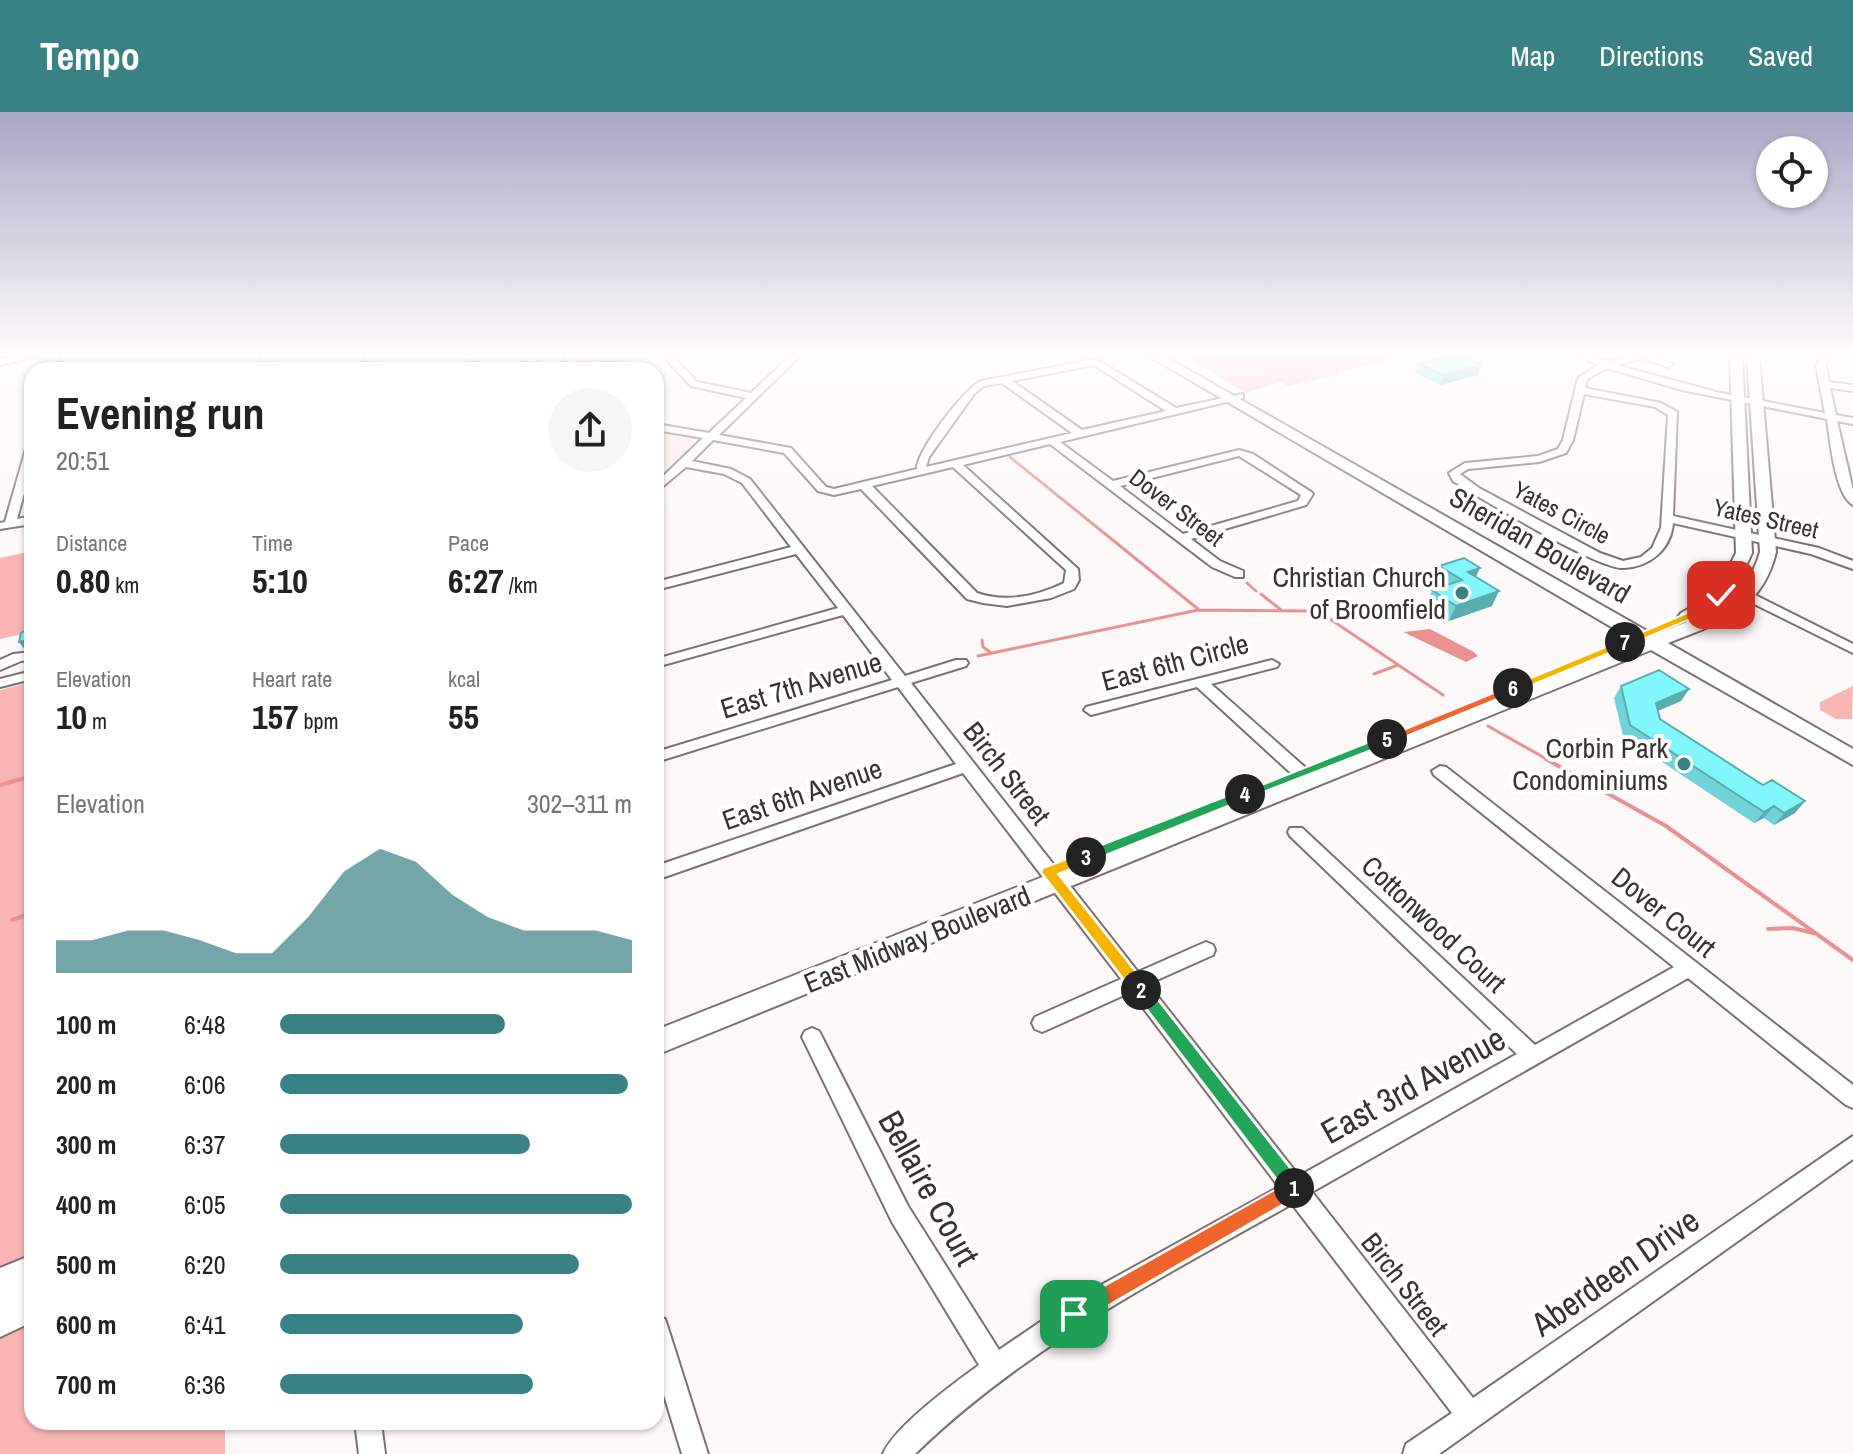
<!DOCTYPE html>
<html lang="en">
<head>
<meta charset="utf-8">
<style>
  body { margin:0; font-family:"Archivo Narrow",sans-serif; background:#f6f6f6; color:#222; height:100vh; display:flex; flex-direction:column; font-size:30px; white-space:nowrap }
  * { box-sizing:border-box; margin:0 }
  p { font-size:26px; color:#767676 }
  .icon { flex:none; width:44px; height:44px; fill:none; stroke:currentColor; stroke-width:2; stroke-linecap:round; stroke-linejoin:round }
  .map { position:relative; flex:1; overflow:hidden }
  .sheet { position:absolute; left:24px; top:250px; width:640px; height:1068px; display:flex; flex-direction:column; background:#fff; border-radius:24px; box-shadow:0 2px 6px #0004 }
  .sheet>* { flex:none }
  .buttons { position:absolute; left:1756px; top:24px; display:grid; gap:16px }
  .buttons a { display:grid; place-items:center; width:72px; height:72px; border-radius:50%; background:#fff; box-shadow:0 2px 6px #0004; font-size:40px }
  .pin { position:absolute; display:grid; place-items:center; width:68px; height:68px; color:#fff; margin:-34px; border-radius:16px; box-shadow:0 4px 12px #0006 }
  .km { position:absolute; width:40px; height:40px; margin:-20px; border-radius:50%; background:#222; color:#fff; font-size:22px; line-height:40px; text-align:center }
  .round { display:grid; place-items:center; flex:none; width:84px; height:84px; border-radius:42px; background:#f6f6f6 }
  .head { display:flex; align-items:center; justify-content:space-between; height:136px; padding:0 32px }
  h1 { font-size:44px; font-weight:700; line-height:60px }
  .metrics { display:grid; grid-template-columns:repeat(3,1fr); gap:12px; height:136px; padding:8px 32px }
  .metrics div { display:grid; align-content:center }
  .metrics b { font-size:34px; font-weight:700 }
  .metrics small { font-size:22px; font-weight:400 }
  .metrics p { font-size:22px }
  .chart { height:224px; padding:16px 32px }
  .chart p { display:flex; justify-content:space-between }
  .chart svg { width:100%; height:144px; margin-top:8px; fill:#388185; opacity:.7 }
  ul { padding:0 32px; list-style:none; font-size:26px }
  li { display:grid; grid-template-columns:128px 96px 1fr; align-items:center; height:60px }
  li i { height:20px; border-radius:10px; background:#388185 }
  header { display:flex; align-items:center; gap:48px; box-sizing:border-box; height:112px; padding:0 40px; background:#388185; color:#fff }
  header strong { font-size:38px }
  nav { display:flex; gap:44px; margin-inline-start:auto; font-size:28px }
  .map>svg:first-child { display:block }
  .built { fill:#fee9e8 }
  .green { fill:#f9b5b4 }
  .water { fill:#ea9292 }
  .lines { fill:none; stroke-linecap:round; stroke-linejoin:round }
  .stream-far1 { stroke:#ea9292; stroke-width:3 }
  .stream { stroke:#ea9292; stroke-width:4 }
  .canal { fill:#ea9292; fill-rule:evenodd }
  .minor-casing { stroke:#7f7070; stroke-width:4 }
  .major-casing { stroke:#7f7070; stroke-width:4 }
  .minor { fill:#fff; fill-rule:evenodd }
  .major { fill:#fff; fill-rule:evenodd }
  .wall { fill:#70d4da }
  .shaded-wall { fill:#5bacb1 }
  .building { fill:#82f6fd; stroke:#5bacb1; stroke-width:2 }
  .split-1 { fill:#f0652b; stroke:#fff; stroke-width:2 }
  .split-2 { fill:#22a559; stroke:#fff; stroke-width:2 }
  .split-3 { fill:#f5b400; stroke:#fff; stroke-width:2 }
  .split-4 { fill:#22a559; stroke:#fff; stroke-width:2 }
  .split-5 { fill:#22a559; stroke:#fff; stroke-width:2 }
  .split-6 { fill:#f0652b; stroke:#fff; stroke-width:2 }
  .split-7 { fill:#f5b400; stroke:#fff; stroke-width:2 }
  .split-8 { fill:#f5b400; stroke:#fff; stroke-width:2 }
  .poi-dot { fill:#388185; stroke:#fff; stroke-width:3 }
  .labels { text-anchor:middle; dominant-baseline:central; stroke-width:8; stroke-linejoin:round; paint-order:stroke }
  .far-street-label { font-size:24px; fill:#383231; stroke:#fff }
  .street-label { font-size:28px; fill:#383231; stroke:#fff }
  .poi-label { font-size:28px; fill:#383231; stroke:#fff; text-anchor:end }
  .near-street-label { font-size:34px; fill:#383231; stroke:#fff }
</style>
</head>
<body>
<header>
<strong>Tempo</strong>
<nav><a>Map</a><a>Directions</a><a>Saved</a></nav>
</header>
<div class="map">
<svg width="1853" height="1342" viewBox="0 0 1853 1342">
  <rect width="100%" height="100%" fill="#fdf9f9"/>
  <!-- built -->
  <path class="built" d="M656,321L696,327L698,329L669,354L656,352Z"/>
  <!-- green -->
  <path class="green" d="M1185,244H1402L1338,260V263L1288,274L1281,270L1246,281Z
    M32,439V520L0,527V446Z
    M32,570V1144L0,1159V578Z
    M1853,574L1852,607H1836L1820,598V590Z
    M32,1208V1310H225V1342H0V1225Z"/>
  <!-- water -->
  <path class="water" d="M1430,517L1474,540L1478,544L1466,550L1403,520Z"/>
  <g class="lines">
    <!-- stream-far1 -->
    <path class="stream-far1" d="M1010,345L1198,497
      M1247,471L1256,479
      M1261,482L1281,498
      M982,528L983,535L990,540
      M978,544L1198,498L1311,499L1324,503L1443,583
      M1374,562L1398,553
      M1488,614L1550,649"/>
    <!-- stream -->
    <path class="stream" d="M1546,647L1666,714L1853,848
      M0,673L32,664
      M12,808L32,801
      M1768,817L1793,816L1813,821"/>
    <!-- canal -->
    <path class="canal" d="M590,244H600L590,251H584V247Z"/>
    <!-- minor casing -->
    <g class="minor-casing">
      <path id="minor" d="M18,244H40L0,253V247Z
        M50,244H59L57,258H47Z
        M260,244H270L272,258H262Z
        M364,244H373L377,258H367Z
        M464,244H473L479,258H469Z
        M532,244H543L523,258H512Z
        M564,244H573L582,258H572Z
        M663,244H672L697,270L751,281L790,244H800L719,323L791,336L826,375L834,377L917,357C916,340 964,277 981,269L1096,247L1176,296L1243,282V286L1060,330L1113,369L1239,338L1253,342L1311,380L1313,382L1306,393L1191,427L1220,449L1243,459V465H1235L1212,455L1050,332L963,353L1078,457L1079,468L1074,477L1051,486L1007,494L983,491L967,487L861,377L834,383L818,379L784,341L713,328L692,349L731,357L750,367L905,564L956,548H966L968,551L966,554L911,571L1138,860L1199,833L1206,830L1213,833L1215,838L1213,843L1148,872L1299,1064L1517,942L1290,724L1288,720L1290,716H1302L1535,933L1674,855L1434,663L1432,659L1440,654L1446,655L1853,973V996L1846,993L1688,866L1312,1080L1473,1286L1853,1024V1047L1439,1342H1403L1406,1332L1452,1301L1292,1092C1161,1166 1025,1235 915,1342H883C894,1315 954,1271 979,1253L892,1110L802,925L805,919L812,916L819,919L908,1094L999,1238L1065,1193L1279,1075L1131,880L1049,917L1042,920L1035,917L1032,911L1035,905L1121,867L963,661L656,768V754L956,652L898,575L656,650V640L892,568L843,503L656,555V547L838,496L796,442L656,478V470L791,435L742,371L724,362L686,355L656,380V371L703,326L656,318V312L709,321L746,286L691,274ZM1094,253L1166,299L1082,318L1012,269ZM1002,271L1072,321L926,355L929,345L974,282L984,274ZM1239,344L1301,383L1298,389L1183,422L1120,374ZM953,355L1066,458L1064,471C1037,484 1006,491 977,481L872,374Z
        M1579,244H1592L1608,250L1629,244H1654L1673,252L1668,255L1642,246L1617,253L1716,280L1825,301L1816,254L1822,246H1828L1826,254L1829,270L1853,273V279L1830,276L1836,303L1853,306V312L1837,309L1853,378V393C1835,383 1830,328 1827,307L1682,278L1607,256L1587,267L1585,276L1661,291L1677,300L1673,404L1819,436L1853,449V457L1811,442L1673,411C1671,437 1650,455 1624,456C1599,458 1480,386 1453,369L1449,361L1465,351L1538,344L1558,337L1563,328L1578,266L1598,253ZM1584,282L1655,295L1668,303L1661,416L1652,436L1641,445L1623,449L1600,441L1479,376L1460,362L1468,357L1539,350L1566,341L1573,328Z
        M32,330V352L17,407L32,404V412L0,417V411L5,410L27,333Z
        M1747,479L1853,532V541L1742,486L1741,483Z
        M32,540V548L21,549L0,558V548L13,542Z
        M1272,548L1279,552L1277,555L1211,572L1317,666L1319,670L1317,674H1305L1197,575L1091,603L1084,598L1086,595Z
        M32,559V567L0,575V567Z
        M656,1204L665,1207L668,1216L708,1342H682L656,1257Z
        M355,1310H381L385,1342H359Z"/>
    </g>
    <!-- major casing -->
    <g class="major-casing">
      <path id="major" d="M1149,244H1164L1654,523L1687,510L1678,505L1681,501L1706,487L1721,471L1736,441L1730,244H1742L1752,441L1735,477L1718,495L1699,505C1731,493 1751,472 1760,440L1747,244H1759L1776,440C1762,499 1719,511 1668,531L1853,637V653L1651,538L656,943V918L1637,530Z
        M32,1143V1210L0,1225V1190L6,1187L0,1190V1156Z"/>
    </g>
    <!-- minor -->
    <use href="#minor" class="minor"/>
    <!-- major -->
    <use href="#major" class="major"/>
  </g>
  <!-- wall -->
  <path class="wall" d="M605,247L629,258H608Z
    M1418,252L1478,263L1440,273L1415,261Z
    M1439,454L1476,464L1492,494L1449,509L1426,494L1432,478L1442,475L1433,469Z
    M1621,574L1689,577L1681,589L1658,599L1660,607L1763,673L1805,689L1795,701L1774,713L1764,706L1754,711L1623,624L1614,586Z"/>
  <!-- shaded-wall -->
  <path class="shaded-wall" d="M1481,253L1478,263L1440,273L1443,263Z
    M1480,456L1473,471L1468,460Z
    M1499,479L1492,494L1449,509L1456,494Z
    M32,527V536L25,538L19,530Z
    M1689,577L1681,589L1648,603L1656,591Z
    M1805,689L1795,701L1774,713L1784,701Z
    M1774,694L1764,706L1754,711L1764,700Z"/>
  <!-- building -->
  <path class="building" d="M620,244L629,255L613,258L605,247Z
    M1448,244H1461L1481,253L1443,263L1418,252Z
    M1464,446L1480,456L1468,460L1499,479L1456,494L1432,478L1462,468L1439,454Z
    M28,517H32V527L19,530L21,521Z
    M1659,558L1689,577L1656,591L1660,607L1763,673L1772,668L1805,689L1784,701L1774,694L1764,700L1630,613L1621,574Z"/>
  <!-- sky -->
  <linearGradient id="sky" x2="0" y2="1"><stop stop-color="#a9a6c6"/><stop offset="0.56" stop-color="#fefcfc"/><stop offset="1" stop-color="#fefcfc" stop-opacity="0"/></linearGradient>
  <rect width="1853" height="432" fill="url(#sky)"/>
  <!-- split-1 -->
  <path class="split-1" d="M1294,1067L1301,1070L1303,1076L1301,1082L1081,1209L1074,1212L1067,1209L1064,1202L1067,1195Z"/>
  <!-- split-2 -->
  <path class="split-2" d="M1141,872L1147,874L1301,1070L1303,1076L1301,1082L1294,1085L1288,1082L1136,883L1133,878Z"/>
  <!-- split-3 -->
  <path class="split-3" d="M1086,740L1091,741V749L1058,762L1147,874V883H1136L1041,760L1043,756Z"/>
  <!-- split-4 -->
  <path class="split-4" d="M1245,677L1252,682L1250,685L1091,749H1081L1079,745L1081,741Z"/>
  <!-- split-5 -->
  <path class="split-5" d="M1387,623L1394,627L1392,630L1250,685L1245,687L1239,682Z"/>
  <!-- split-6 -->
  <path class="split-6" d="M1513,573L1519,576L1517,579L1392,630L1381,627Z"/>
  <!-- split-7 -->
  <path class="split-7" d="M1625,527L1631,530L1629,533L1517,579L1507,576Z"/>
  <!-- split-8 -->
  <path class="split-8" d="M1717,480L1726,483L1700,503L1629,533L1619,530L1692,499Z"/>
  <!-- markers -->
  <g class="poi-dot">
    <circle cx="1462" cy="481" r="8"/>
    <circle cx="1684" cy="652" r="8"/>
  </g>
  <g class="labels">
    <!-- far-street labels -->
    <g class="far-street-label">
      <text transform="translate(1177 395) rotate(37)">Dover Street</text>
      <text transform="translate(1562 400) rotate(28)">Yates Circle</text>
      <text transform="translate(1766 406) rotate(13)">Yates Street</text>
    </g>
    <!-- street labels -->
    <g class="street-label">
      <text transform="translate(1540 433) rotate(30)">Sheridan Boulevard</text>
      <text transform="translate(1175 550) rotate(-15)">East 6th Circle</text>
      <text transform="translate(801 573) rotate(-17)">East 7th Avenue</text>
      <text transform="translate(1007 661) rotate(52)">Birch Street</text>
      <text transform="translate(802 682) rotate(-19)">East 6th Avenue</text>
      <text transform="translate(1664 800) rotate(39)">Dover Court</text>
      <text transform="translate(1434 812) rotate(43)">Cottonwood Court</text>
      <text transform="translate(917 827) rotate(-22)">East Midway Boulevard</text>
      <text transform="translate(1405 1172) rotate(52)">Birch Street</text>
    </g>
    <!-- poi labels -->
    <g class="poi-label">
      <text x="1446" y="465">Christian Church<tspan x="1446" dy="32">of Broomfield</tspan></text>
      <text x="1668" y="636">Corbin Park<tspan x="1668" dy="32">Condominiums</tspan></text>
    </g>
    <!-- near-street labels -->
    <g class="near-street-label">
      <text transform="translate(1413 973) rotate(-29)">East 3rd Avenue</text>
      <text transform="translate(929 1076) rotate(61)">Bellaire Court</text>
      <text transform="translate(1615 1160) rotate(-35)">Aberdeen Drive</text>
    </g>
  </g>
</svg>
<div class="buttons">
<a><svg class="icon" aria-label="locate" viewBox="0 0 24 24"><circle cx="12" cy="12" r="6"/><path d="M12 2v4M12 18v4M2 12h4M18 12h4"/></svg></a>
</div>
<div class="pin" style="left:1074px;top:1202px;background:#1e9e55"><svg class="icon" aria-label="arrive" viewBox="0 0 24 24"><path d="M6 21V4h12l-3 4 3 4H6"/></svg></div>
<div class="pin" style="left:1721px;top:483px;background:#d93025"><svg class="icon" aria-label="check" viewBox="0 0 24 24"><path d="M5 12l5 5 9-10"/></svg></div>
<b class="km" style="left:1294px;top:1076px">1</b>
<b class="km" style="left:1141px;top:878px">2</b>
<b class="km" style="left:1086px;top:745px">3</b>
<b class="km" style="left:1245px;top:682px">4</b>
<b class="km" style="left:1387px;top:627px">5</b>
<b class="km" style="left:1513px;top:576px">6</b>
<b class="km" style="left:1625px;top:530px">7</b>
<section class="sheet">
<div class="head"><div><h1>Evening run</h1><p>20:51</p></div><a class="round"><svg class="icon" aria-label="share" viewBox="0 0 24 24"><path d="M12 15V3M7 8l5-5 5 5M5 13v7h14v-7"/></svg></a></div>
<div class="metrics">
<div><p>Distance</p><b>0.80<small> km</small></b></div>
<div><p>Time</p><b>5:10</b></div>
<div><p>Pace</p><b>6:27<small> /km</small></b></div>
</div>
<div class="metrics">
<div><p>Elevation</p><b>10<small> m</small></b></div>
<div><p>Heart rate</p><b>157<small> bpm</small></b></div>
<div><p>kcal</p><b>55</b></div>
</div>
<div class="chart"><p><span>Elevation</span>302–311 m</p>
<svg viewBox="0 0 160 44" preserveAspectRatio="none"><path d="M0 44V34L10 34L20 31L30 31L40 34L50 38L60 38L70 27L80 13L90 6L100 10L110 20L120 27L130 31L140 31L150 31L160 34V44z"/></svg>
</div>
<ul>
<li><b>100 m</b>6:48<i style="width:64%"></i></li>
<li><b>200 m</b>6:06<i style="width:99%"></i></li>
<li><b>300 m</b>6:37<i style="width:71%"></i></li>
<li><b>400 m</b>6:05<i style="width:100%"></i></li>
<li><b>500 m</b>6:20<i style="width:85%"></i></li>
<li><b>600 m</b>6:41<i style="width:69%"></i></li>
<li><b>700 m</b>6:36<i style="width:72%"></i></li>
</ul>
</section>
</div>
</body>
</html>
